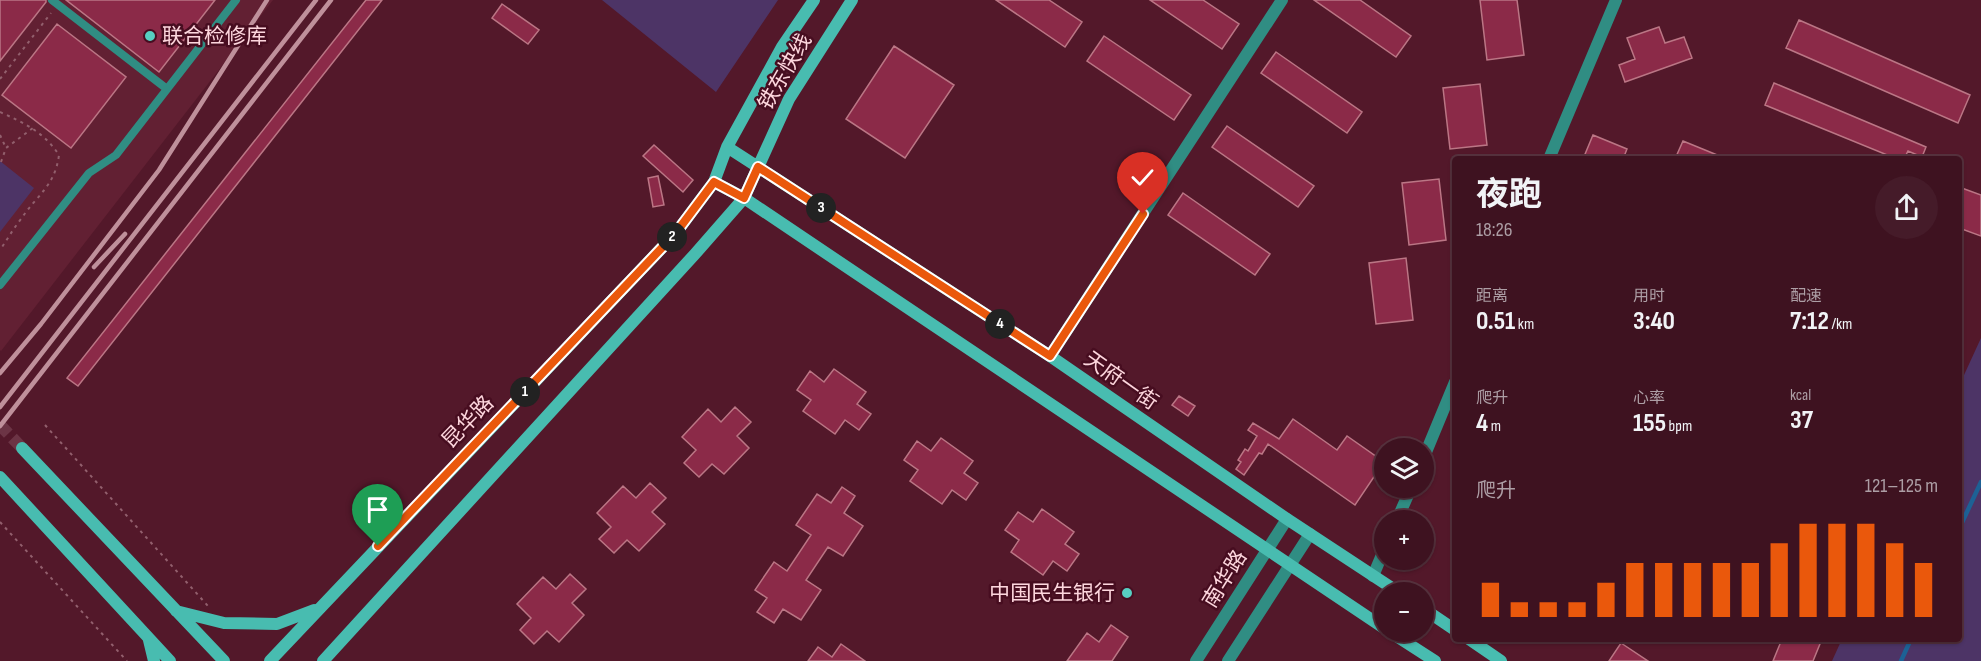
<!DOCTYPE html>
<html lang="zh">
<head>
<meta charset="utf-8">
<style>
  body { margin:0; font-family:"Sofia Sans Condensed","Noto Sans SC",sans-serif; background:#451b29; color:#f1f3f6; height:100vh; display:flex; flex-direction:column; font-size:22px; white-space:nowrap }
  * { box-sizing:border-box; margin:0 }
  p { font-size:20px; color:#ad9ea5 }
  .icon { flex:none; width:33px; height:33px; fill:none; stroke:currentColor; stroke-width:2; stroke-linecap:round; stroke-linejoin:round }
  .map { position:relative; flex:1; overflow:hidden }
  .details { position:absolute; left:1452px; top:156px; width:510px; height:486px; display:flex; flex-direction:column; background:#3e1220; border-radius:6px; box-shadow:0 2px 4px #0004,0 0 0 2px #57323e }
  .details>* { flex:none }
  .tools { position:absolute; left:1374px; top:438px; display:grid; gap:12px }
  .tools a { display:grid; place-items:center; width:60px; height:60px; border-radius:50%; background:#3e1220; box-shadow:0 2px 4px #0004,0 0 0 2px #57323e; font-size:30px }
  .pin { position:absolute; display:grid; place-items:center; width:51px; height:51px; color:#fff; margin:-62px -26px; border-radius:50% 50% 50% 0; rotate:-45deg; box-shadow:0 0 6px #0007 }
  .pin .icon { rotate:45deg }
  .km { position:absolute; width:30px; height:30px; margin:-15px; border-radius:50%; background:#222; color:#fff; font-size:16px; line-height:30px; text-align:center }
  .round { display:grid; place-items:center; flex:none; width:63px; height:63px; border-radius:32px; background:#451b29 }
  .overview { display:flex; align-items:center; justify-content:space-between; height:102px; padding:0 24px }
  h1 { font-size:33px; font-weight:700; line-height:45px }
  .metrics { display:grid; grid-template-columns:repeat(3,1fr); gap:9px; height:102px; padding:6px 24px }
  .metrics div { display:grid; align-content:center }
  .metrics b { font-size:26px; font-weight:700 }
  .metrics small { font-size:16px; font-weight:400 }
  .metrics p { font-size:16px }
  .chart { height:168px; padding:12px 24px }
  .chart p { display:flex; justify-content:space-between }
  .chart svg { width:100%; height:108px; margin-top:6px; stroke:#ea580c; stroke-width:6 }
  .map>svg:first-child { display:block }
  .built { fill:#622033 }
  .green { fill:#4d3466 }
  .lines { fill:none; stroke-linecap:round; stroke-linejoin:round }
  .stream { stroke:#1d6195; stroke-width:4.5 }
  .building { fill:#8b2a48; stroke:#bb7685; stroke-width:1.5 }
  .secondary-tunnel { stroke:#6c3445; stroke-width:12; stroke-dasharray:12 6; stroke-linecap:butt }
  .path { stroke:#925f6d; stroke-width:2; stroke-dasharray:3 4.5; stroke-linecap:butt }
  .service { stroke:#308d83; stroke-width:8 }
  .minor { stroke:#308d83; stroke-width:12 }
  .tertiary { stroke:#308d83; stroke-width:12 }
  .secondary { stroke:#48bcb0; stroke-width:12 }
  .rail { stroke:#bf909b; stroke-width:4.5 }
  .route-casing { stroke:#fff; stroke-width:12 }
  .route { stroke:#ea580c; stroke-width:8 }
  .poi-dot { fill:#57cec1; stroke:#470d20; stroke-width:2 }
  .labels { text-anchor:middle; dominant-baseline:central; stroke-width:5; stroke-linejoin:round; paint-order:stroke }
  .poi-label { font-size:21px; fill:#fdd6dd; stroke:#470d20; text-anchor:start }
  .street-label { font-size:21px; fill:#fdd6dd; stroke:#470d20 }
</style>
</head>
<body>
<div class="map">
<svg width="1981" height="661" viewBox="0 0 1981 661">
  <rect width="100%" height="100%" fill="#53182a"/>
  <!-- built -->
  <path class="built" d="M0,0H273L1,351L0,350Z"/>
  <!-- green -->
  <path class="green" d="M602,0H778L716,92Z
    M0,161L34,188L0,232Z
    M1981,338V661H1832L1842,639H1959V386Z"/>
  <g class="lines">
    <!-- stream -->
    <path class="stream" d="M1959,529L1981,482
      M1901,661L1911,639"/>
  </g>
  <!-- building -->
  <path class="building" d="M0,0H46V2L0,61Z
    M66,0H215L159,72Z
    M366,0H382L78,386L67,378Z
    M996,0H1049L1082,22L1065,47Z
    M1150,0H1203L1239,24L1222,49Z
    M1314,0H1360L1411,36L1396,57Z
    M1480,0H1517L1524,55L1487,60Z
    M502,4L539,30L528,44L492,18Z
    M1799,20L1970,95L1958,123L1786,48Z
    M57,24L126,77L71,148L2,95Z
    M1659,27L1665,43L1684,37L1692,58L1625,82L1619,65L1635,59L1627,38Z
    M1104,36L1191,95L1174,120L1087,61Z
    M894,46L954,85L905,158L846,119Z
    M1276,52L1362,112L1347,133L1261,73Z
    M1774,83L1926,147L1922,157L1908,151L1904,159H1897L1765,105Z
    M1480,84L1487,145L1450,149L1443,88Z
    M1227,126L1314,186L1298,207L1212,147Z
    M1593,135L1627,149L1623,159H1583Z
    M1683,141L1727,159H1675Z
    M654,145L693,180L683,192L643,156Z
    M658,176L664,205L653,207L648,178Z
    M1439,179L1446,240L1409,245L1402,183Z
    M1959,187L1981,195V236L1959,228Z
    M1183,193L1270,254L1255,275L1168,215Z
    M1406,258L1413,320L1376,324L1369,263Z
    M834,369L866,392L857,404L871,414L859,430L845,420L835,434L803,411L811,400L797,390L810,371L824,382Z
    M1179,396L1195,406L1188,416L1172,405Z
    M735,407L751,422L737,436L749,448L724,474L712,464L699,477L684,463L696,450L682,437L708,409L721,422Z
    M1293,419L1337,450L1347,436L1384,462L1355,505L1268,444L1262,454L1259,453L1244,475L1236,469L1241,462L1238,460L1245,449L1248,451L1257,436L1248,430L1253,423L1279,439Z
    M941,438L973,461L964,473L978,483L966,500L952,490L942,504L910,481L918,470L904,460L917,441L931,451Z
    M650,483L666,498L652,512L665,524L639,551L627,540L614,553L599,539L611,527L597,513L623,486L636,498Z
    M842,487L855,496L844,513L863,526L843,556L828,547L806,580L821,590L801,620L783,609L774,623L757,612L767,598L755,590L774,562L787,571L811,535L796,525L817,494L831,503Z
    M1042,509L1074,532L1065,544L1079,554L1067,571L1053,561L1043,575L1011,552L1019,540L1005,530L1018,512L1033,522Z
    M570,574L586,589L572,603L584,615L559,642L547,631L534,644L520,630L531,618L517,604L543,577L556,589Z
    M1111,625L1128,637L1112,661H1067L1087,633L1099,642Z
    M1782,639H1822L1813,661H1773Z
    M1621,643L1648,661H1609Z
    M841,644L865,661H808L818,647L832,657Z"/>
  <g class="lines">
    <!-- secondary-tunnel -->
    <path class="secondary-tunnel" d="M0,425L22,448"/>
    <!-- path -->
    <path class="path" d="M0,79L51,13
      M0,112C24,123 44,132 59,155C55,186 37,195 21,219C13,229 7,240 0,250
      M0,135L6,148
      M1,162L6,148L33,128
      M45,425L208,606
      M0,522L127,661"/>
    <!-- service -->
    <path class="service" d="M52,0L167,89
      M0,285L89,173L116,155L236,0"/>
    <!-- minor -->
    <path class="minor" d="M1549,159L1616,0
      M1050,356L1282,0
      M1424,457L1455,382
      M1397,520L1411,488
      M1373,576L1384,550"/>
    <!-- tertiary -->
    <path class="tertiary" d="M1196,661L1287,519
      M1228,661L1310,534"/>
    <!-- secondary -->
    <path class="secondary" d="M727,147L1050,356L1287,519L1398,592
      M714,182L744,198L1384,628
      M22,448L224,661
      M0,477L170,661
      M1424,609L1455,630
      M176,611L224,623L277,624L314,610
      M1390,632L1435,661
      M1469,639L1501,661
      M149,640L154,661
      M270,661L675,234L714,182L727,147L782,47L814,0
      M323,661L695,254L744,198L789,99L852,0"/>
    <!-- rail -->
    <path class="rail" d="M94,267L125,234
      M0,373L41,324L159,170L267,0
      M0,407L316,0
      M0,426L331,0"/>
  </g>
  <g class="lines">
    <!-- route casing -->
    <g class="route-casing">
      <path id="route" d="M378,546L675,234L714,182L744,198L758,167L1050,356L1143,214"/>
    </g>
    <!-- route -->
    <use href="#route" class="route"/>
  </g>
  <!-- markers -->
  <g class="poi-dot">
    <circle cx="150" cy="36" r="6"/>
    <circle cx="1127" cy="593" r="6"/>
  </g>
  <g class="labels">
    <!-- poi labels -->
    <g class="poi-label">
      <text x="162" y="36">联合检修库</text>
      <text x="1115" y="593" text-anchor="end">中国民生银行</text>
    </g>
    <!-- street labels -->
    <g class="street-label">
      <text transform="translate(785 72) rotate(-60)">铁东快线</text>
      <text transform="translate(1121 381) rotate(35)">天府一街</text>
      <text transform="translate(468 422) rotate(-46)">昆华路</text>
      <text transform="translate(1225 579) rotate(-58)">南华路</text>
    </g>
  </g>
</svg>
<div class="tools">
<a><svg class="icon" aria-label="layers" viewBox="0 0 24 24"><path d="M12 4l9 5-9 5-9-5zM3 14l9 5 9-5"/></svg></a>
<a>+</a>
<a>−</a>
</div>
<div class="pin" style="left:378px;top:546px;background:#1e9e55"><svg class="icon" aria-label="arrive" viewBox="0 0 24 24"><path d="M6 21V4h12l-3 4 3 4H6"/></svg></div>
<div class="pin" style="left:1143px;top:214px;background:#d93025"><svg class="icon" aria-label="check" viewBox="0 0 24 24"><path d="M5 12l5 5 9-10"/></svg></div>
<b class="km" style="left:525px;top:392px">1</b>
<b class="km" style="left:672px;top:237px">2</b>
<b class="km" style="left:821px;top:208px">3</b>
<b class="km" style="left:1000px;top:324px">4</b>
<section class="details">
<div class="overview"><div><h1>夜跑</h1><p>18:26</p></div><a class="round"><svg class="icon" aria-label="share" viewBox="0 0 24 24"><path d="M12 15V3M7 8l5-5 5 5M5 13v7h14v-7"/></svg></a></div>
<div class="metrics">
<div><p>距离</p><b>0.51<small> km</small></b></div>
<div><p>用时</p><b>3:40</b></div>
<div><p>配速</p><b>7:12<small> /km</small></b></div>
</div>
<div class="metrics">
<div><p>爬升</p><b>4<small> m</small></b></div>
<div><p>心率</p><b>155<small> bpm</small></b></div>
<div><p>kcal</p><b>37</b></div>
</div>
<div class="chart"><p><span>爬升</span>121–125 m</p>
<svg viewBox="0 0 160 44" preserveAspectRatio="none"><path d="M5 44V30M15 44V38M25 44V38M35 44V38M45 44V30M55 44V22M65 44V22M75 44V22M85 44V22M95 44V22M105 44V14M115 44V6M125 44V6M135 44V6M145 44V14M155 44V22"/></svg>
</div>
</section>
</div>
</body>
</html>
